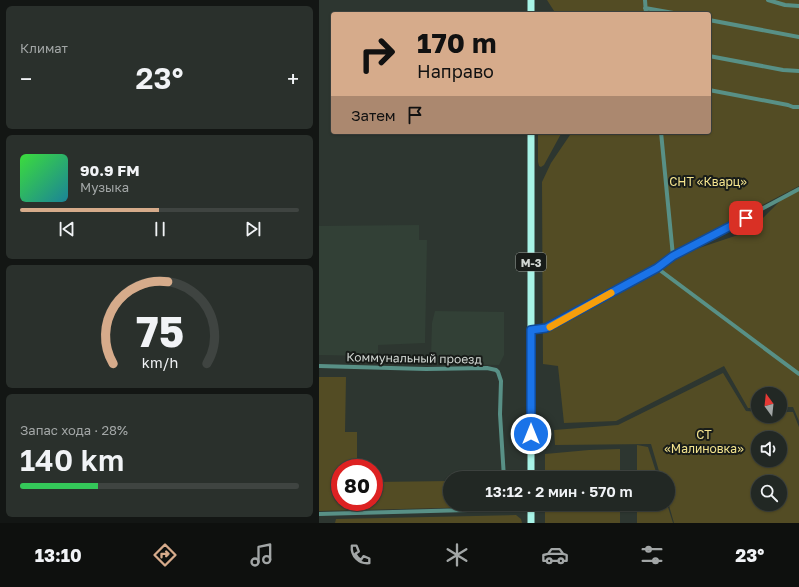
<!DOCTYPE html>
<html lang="ru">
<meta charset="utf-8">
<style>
:root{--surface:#222824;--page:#2a302c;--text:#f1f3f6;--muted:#a2a6a6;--line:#3f4441;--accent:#d6ab8b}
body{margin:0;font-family:"Golos Text",sans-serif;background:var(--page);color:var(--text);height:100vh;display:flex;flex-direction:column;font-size:15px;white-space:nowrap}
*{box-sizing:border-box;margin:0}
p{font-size:13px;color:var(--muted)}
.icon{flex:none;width:22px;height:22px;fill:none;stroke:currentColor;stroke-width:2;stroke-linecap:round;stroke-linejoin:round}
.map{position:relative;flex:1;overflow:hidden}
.details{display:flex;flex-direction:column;gap:6px;padding:6px;background:#131614;width:319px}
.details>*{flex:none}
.hud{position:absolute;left:12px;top:12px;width:380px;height:122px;border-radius:4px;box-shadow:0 1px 3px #0004,0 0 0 1px var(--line);background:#d6ab8b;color:#111;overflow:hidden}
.needle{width:26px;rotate:345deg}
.buttons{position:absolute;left:432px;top:387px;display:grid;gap:8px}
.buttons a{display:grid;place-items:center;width:36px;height:36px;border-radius:50%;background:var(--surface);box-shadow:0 1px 3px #0004,0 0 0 1px var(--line);font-size:20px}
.speed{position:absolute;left:12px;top:459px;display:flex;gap:8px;font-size:20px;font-weight:700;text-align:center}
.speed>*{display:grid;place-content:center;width:52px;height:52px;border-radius:50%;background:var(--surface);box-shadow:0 1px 3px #0004,0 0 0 1px var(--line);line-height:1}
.speed .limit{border:6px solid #d22;background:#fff;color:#111}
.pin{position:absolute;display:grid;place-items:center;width:34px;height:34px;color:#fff;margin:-17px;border-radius:8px;box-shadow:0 2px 6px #0006}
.me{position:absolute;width:44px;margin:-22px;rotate:0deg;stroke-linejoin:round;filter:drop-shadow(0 0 3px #0008)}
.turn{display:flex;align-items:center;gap:14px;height:84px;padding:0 20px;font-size:18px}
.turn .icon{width:52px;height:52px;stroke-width:2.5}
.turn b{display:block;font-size:28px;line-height:34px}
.then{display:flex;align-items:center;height:38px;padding:0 20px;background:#0003;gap:8px;font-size:15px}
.big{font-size:30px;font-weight:600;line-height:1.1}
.details .tile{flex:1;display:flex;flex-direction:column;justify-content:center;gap:6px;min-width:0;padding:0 14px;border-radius:6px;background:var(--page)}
.details .dial{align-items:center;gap:0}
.dial svg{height:104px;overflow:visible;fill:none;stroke:var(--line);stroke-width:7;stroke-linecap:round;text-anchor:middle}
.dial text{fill:var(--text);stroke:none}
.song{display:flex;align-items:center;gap:12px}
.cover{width:48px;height:48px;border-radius:6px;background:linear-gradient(135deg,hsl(120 70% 55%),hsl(190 70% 35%))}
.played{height:4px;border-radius:2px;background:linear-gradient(90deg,var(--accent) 50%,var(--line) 50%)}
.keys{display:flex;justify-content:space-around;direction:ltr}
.heat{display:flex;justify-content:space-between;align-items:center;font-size:22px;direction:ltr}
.charge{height:6px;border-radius:3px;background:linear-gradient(90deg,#34c759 28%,var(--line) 0)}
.trip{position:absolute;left:124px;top:471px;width:232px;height:40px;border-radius:20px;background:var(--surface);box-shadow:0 1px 3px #0004,0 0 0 1px var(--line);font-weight:600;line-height:40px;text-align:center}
.tabs{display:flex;height:64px;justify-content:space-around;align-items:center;background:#0e100e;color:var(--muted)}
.tabs .icon{width:28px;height:28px}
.tabs .selected{color:var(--accent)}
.tabs b{font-size:18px;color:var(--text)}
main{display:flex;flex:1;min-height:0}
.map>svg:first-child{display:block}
</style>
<main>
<section class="details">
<div class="tile"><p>Климат</p>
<div class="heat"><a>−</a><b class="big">23°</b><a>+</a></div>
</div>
<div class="tile">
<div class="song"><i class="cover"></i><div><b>90.9 FM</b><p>Музыка</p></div></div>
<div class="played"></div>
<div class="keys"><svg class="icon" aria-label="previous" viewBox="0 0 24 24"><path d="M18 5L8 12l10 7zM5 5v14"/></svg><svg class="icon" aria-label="pause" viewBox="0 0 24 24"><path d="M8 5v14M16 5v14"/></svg><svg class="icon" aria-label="next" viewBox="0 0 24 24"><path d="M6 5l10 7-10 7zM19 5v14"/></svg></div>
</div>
<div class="tile dial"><svg viewBox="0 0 100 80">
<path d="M14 69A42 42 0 1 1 86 69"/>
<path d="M14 69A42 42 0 0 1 56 6" stroke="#d6ab8b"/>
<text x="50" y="56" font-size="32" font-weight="700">75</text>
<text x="50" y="72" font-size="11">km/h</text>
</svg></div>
<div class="tile"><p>Запас хода · 28%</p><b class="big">140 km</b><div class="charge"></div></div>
</section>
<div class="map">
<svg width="480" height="523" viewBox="0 0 480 523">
<rect width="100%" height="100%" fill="#2d3630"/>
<!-- built -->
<path fill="#324036" d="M100 225V240H108L106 343 59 345V356H56L0 355V226Z
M116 311 185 312V355L180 365 116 364 113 360 112 356 113 323Z"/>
<!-- green -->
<path fill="#534c24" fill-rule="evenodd" d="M228 0H480V186L432 211 362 254 431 231 471 191 480 189V421L474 407H461V394H439V408H429L405 366 297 421 245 423 239 366 224 364 223 182 232 163 253 132H390V14H237Z
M219 132H243L225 165 222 167 220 166 219 162Z
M404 373 427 411 439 412V416H461V412H474L480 427V523H355L349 502V478H342L332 444 236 445 235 430 299 425ZM439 438H461V460H439ZM439 482H461V504H439Z
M0 377H27L26 432H38V468H21V502H55V482L131 481V504H165L163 507 0 511Z
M318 445 329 447 339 478H318Z
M301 449V478H226V454L270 450Z
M226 504H301V523H226Z
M318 504H348L354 523H318Z
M197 515 202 519 203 523H16L17 519Z"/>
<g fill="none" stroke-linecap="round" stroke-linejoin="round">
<!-- minor -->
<path stroke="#589086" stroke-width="4" d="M326 0 327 14
M449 0 466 5 480 6
M326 8 360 14
M390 20 480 37
M390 56 464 70 480 71
M390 90 469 105 474 107H480
M342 132 354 256
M338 268 480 374
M212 330 227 328 338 268 354 256 480 189
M0 366 107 369 168 368 177 370 179 372 182 381 181 414 185 478
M0 514 186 509 212 507"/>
<!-- trunk -->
<path stroke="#a8f4e7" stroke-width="7" d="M212 14V0
M212 132V478
M212 504V523"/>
</g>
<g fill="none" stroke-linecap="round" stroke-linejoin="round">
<defs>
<path id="route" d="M212 434V330L227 328 338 268 354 256 427 218"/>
</defs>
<!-- route casing -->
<use href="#route" stroke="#114b97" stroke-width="10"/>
<!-- route -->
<use href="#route" stroke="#1a73e8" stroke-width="7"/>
<!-- slow -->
<path stroke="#f59e0b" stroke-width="7" d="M231 327 292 293"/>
</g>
<g text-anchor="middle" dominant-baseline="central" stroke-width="4" stroke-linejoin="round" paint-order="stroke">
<!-- shield labels -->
<rect fill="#181c19" stroke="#9a9e9a" stroke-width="1" x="197" y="253" width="30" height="18" rx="3"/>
<g font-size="11" font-weight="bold" fill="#d1d6d2">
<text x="212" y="262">М-3</text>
</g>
<!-- park labels -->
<g font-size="12" fill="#f4e48e" stroke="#181c19">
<text x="389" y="181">СНТ «Кварц»</text>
<text x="385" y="434">СТ<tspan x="385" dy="14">«Малиновка»</tspan></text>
</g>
<!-- street labels -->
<g font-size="12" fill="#d1d6d2" stroke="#181c19">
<text transform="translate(95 358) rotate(1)">Коммунальный проезд</text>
</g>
</g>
</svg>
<div class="buttons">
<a><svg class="needle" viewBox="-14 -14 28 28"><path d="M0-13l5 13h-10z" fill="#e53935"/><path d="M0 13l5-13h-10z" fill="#a2a6a6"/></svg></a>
<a><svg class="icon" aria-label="sound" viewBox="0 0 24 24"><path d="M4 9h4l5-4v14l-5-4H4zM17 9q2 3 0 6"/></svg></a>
<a><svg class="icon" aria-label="search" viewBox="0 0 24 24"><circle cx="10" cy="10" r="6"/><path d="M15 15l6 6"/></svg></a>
</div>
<div class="speed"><div class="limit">80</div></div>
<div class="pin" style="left:427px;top:218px;background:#d93025"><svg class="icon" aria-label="arrive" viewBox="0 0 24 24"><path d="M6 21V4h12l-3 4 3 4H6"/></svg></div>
<svg class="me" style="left:212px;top:434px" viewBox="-20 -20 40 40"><circle r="17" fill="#1a73e8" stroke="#fff" stroke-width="3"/><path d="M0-11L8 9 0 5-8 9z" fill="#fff"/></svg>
<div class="trip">13:12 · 2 мин · 570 m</div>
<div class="hud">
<div class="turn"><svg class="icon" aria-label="right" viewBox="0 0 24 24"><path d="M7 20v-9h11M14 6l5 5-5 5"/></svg><div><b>170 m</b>Направо</div></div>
<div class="then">Затем<svg class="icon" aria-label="arrive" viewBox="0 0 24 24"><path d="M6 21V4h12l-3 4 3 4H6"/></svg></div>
</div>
</div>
</main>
<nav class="tabs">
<b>13:10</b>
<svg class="icon selected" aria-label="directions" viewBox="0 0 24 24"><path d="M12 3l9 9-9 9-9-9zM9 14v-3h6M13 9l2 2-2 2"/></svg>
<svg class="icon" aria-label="music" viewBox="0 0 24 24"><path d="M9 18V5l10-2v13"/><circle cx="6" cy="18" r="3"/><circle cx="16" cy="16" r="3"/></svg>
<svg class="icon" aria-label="phone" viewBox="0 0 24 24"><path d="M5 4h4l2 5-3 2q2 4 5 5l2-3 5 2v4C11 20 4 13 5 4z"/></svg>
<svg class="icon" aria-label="climate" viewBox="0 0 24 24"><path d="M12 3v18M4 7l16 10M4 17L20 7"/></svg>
<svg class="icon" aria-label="car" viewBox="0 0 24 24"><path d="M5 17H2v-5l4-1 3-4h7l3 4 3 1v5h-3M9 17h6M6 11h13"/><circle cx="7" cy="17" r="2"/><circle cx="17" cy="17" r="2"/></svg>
<svg class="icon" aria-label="filters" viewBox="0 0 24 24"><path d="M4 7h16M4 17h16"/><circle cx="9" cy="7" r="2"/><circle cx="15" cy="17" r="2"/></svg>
<b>23°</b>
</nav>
